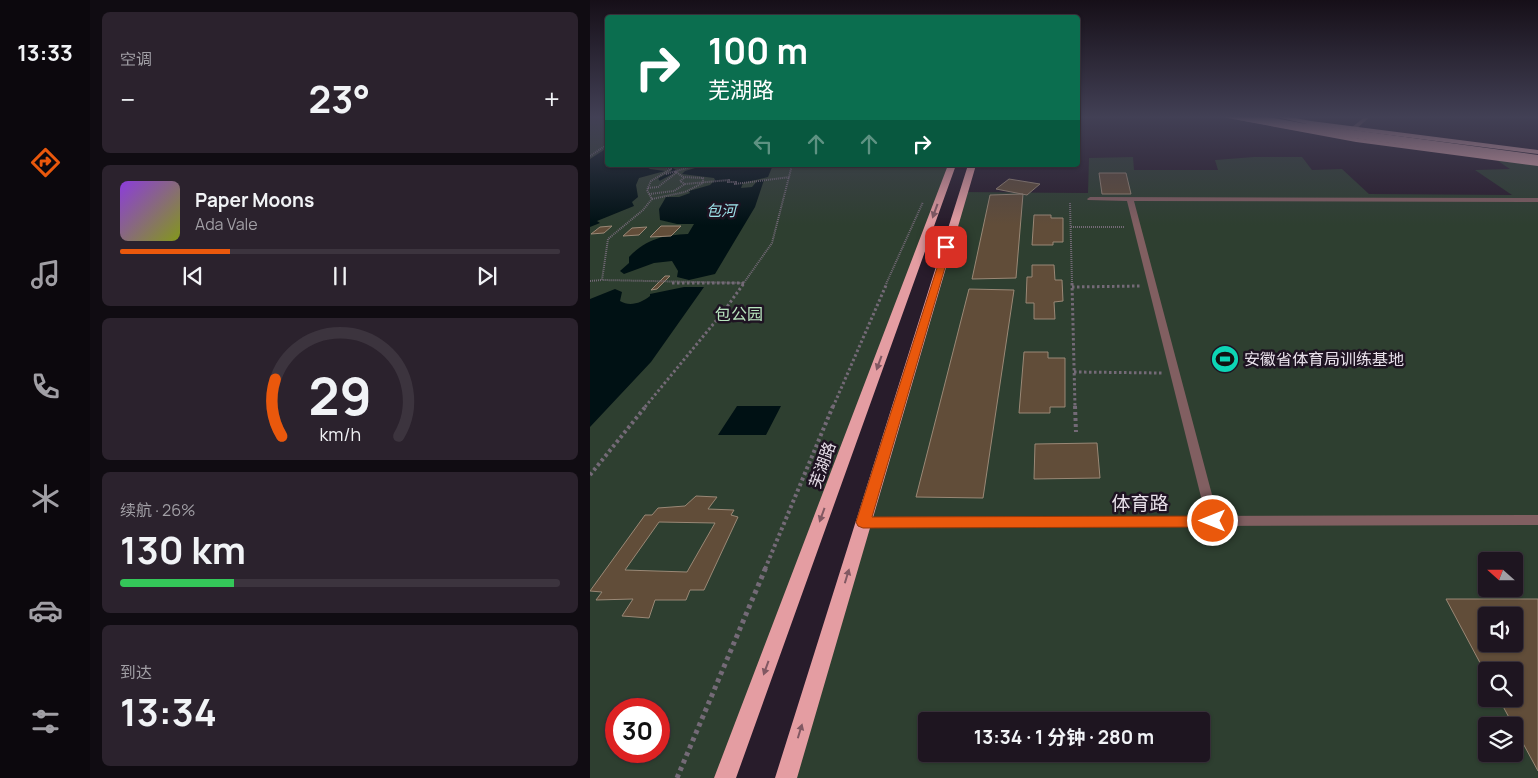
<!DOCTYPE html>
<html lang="zh">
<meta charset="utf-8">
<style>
:root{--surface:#1e1520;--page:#2b222d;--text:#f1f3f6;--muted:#a19fa5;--line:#3c343e;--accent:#ea580c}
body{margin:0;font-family:Manrope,"Noto Sans SC",sans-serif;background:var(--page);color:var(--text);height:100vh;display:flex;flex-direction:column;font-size:19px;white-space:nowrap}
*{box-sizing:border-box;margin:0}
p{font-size:16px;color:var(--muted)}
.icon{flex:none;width:28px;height:28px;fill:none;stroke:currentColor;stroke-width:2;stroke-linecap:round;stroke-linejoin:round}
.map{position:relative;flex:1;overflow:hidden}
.sheet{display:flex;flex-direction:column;gap:12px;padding:12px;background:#100c12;width:500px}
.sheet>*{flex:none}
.banner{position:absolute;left:15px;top:15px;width:475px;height:152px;border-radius:5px;box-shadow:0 1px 4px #0004,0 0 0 1px var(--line);background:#0b6e4f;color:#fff;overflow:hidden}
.needle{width:32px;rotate:291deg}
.buttons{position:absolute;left:888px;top:552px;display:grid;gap:10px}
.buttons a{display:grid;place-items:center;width:45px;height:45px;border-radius:5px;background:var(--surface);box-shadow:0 1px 4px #0004,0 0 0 1px var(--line);font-size:25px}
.speed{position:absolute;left:15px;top:698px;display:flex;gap:10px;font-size:25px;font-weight:700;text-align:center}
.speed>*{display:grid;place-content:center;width:65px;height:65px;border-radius:50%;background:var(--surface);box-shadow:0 1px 4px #0004,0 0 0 1px var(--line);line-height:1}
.speed .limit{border:8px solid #d22;background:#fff;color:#111}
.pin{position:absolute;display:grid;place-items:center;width:42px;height:42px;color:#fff;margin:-21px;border-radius:10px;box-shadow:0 2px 8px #0006}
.me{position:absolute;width:55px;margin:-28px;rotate:270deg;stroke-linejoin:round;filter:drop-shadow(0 0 4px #0008)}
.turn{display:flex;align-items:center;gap:18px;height:105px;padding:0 20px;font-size:22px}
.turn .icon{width:65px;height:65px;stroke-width:2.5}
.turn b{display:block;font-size:35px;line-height:42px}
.lanes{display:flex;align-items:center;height:48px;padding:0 20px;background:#0003;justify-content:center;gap:25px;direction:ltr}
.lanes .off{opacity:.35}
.big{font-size:38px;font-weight:700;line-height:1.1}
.sheet .widget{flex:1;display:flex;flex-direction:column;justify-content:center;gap:8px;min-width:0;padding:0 18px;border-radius:8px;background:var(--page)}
.sheet .dial{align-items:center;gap:0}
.dial svg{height:130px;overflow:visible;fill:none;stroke:var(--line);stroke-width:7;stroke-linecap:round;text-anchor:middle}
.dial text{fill:var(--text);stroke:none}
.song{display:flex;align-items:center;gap:15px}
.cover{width:60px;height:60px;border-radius:8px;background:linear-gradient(135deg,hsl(270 70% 55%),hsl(70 70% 35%))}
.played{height:5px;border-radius:2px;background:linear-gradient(90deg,var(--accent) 25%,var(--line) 25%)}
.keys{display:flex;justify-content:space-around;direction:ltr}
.heat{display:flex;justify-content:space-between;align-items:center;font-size:28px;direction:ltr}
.charge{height:8px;border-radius:4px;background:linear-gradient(90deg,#34c759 26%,var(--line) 0)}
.trip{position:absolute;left:328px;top:712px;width:292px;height:50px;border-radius:5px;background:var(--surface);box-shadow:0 1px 4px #0004,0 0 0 1px var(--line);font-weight:700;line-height:50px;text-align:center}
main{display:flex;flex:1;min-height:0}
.dock{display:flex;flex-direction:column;width:90px;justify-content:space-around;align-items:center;background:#0c080d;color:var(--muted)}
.dock .icon{width:35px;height:35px}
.dock .on{color:var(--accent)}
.dock b{font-size:22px;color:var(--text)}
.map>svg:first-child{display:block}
</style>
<main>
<nav class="dock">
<b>13:33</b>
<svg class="icon on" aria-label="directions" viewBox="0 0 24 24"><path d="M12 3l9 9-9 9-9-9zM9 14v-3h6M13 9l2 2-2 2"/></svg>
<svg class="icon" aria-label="music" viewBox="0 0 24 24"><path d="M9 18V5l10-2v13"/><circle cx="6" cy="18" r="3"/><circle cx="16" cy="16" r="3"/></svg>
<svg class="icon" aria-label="phone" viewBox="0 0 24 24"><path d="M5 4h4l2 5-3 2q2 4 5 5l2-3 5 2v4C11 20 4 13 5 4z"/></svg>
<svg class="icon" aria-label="climate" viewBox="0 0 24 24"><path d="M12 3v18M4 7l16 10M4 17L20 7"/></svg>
<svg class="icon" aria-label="car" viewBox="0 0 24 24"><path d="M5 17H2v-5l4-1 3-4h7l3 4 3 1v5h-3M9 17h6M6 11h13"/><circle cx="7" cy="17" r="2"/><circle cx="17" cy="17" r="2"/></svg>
<svg class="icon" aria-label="filters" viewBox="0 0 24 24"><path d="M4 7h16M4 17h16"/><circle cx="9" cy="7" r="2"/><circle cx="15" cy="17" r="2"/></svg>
</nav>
<section class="sheet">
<div class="widget"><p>空调</p>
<div class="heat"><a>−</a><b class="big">23°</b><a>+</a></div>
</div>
<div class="widget">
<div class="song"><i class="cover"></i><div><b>Paper Moons</b><p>Ada Vale</p></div></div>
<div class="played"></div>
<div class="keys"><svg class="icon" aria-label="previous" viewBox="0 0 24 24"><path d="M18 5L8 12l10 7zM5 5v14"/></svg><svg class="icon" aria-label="pause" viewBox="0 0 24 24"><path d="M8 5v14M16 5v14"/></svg><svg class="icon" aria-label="next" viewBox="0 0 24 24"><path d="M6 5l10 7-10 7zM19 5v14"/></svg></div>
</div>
<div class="widget dial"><svg viewBox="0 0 100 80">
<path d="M14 69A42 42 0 1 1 86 69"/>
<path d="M14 69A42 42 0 0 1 10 34" stroke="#ea580c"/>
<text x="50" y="56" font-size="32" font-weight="700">29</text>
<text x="50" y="72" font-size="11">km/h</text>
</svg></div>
<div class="widget"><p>续航 · 26%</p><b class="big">130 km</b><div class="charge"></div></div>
<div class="widget"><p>到达</p><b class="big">13:34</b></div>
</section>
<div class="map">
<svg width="948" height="778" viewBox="0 0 948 778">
<rect width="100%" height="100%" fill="#281c2b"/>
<!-- green -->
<path fill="#2e3f30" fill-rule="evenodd" d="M0 116H17L18 165H362L135 778H0ZM26 709H69V751H26Z
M543 157 544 170H628L625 160 664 157H712L722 170 752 169 779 194 922 195 885 170 920 169 902 157 948 164V778H196L373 192 498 193 499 158ZM896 561H924V589H896ZM896 616H924V644H896ZM896 671H924V699H896ZM336 721H611V754H336ZM896 726H924V754H896Z"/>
<!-- water -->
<path fill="#001114" d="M17 148 18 165H54L60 169 75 171 49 178 46 185 48 197 42 202 44 206 7 221 10 223 0 227V159Z
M115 165H183L178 177 153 183 151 188 162 187 168 180H174L165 207 125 274 99 280 87 277 88 271 82 261 64 263 34 274 30 271 39 263V257C56 239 74 235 98 234L104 224H87L70 220 69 209 76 197H89L100 193 99 191 120 185 125 180 124 178 92 174 95 171Z
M94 287H114L61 362 0 427V299L25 289 32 292 30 301C40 307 51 303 60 296V294Z
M147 406H191L176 435H128Z"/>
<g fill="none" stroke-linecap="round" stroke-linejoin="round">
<!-- stream -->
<path stroke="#001114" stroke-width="3" d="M70 179 85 171 74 165"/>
</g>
<!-- building -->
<path fill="#614d39" stroke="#9a8876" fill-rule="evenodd" d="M509 173H536L541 194H512Z
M419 179 450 184 437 195 406 189Z
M433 194 426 278 382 279 400 195Z
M444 215H461V218H473V242H463V245H442Z
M22 226 14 233 1 234 10 227Z
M71 226H91L81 236 60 237Z
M57 227 49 235 33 236 42 228Z
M442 265H464L465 280H472L473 301 464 302 465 319H444V303H436L437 277H442Z
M75 276H80L67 289 61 290Z
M379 289 424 290 393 498 326 497Z
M434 352H458V358H475V407H460V413H429Z
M507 443 510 478 444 479 445 444Z
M106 496 127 497 118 509 144 510 141 515 148 517 114 590H100L96 600H65L59 618 32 616 43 599 6 600 12 592 0 591 55 515H62L68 508 95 506Z
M69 522 125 523 97 572 35 570Z
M856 599H948V771L909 699H924V671H896V674ZM896 616H924V644H896Z"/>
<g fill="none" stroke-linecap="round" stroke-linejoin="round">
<!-- path-far3 -->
<path stroke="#746a77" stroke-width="2" stroke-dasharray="1 1" stroke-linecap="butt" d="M0 156 18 144
M71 165 81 169 61 181 57 190 62 199 53 210 18 239 12 280 154 283
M76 174 107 165
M94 178 90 181 95 184
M58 188 68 187 87 172
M59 194 84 191 95 184 139 180 138 182H146L145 184 200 177
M62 199 95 192 113 183V178L93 177 85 171
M480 203 482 284
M481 227H535
M0 281 12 280
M153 284 182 243 202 165
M296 284 333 202"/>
<!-- path-far2 -->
<path stroke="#746a77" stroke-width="3" stroke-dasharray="2.5 2.5" stroke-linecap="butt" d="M82 283H154
M482 283 485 407
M482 287 550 286
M484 372 572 373
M55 407 134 311 154 283
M243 407 297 283"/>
<!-- path-far1 -->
<path stroke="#746a77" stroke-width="4" stroke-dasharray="3 3" stroke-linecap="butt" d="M485 406 486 432
M0 475 56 406
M175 569 243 406"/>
<!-- path -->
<path stroke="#746a77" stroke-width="5" stroke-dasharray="4 4" stroke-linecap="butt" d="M87 778 176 567"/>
<!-- service -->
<path fill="#815f61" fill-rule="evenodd" d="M500 197 948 198V202L544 201 629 521 627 525 623 526 619 525 617 521 537 201 498 200 497 199Z"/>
<!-- minor -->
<path fill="#815f61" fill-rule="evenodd" d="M776 116H781L766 129H762V127Z
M948 515V525L273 527 269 526 267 522 269 518 273 517Z"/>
<!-- primary -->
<path fill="#e49da2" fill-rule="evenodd" d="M358 165H366L146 778H124Z
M378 165H386L207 778H185Z"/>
<!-- trunk -->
<path fill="#ecaeb3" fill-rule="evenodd" d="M627 116H641L766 138 948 162V166L766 142Z
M682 116H695L721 121 948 150V154L721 125Z"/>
<!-- trunk-bridge -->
<path stroke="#ecaeb3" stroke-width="8" d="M650 116 711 127 948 159"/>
</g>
<!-- one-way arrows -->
<defs><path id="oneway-solid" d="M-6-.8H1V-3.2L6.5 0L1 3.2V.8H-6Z" transform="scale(1.25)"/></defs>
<g fill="#815862">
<use href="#oneway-solid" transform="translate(345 211) rotate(110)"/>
<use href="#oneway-solid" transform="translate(289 363) rotate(110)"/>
<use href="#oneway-solid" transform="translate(232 515) rotate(110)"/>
<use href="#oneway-solid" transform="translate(257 576) rotate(-73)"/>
<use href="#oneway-solid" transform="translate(176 668) rotate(110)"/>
<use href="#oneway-solid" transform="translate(210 731) rotate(-73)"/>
</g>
<!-- sky -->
<linearGradient id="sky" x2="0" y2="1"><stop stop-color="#160f18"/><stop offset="0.52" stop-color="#424055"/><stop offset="1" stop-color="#424055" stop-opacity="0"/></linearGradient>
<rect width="948" height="225" fill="url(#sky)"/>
<!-- route -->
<path fill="#ea580c" stroke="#983908" d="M354 246 361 247 282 517 623 516 628 517 631 521 628 525 623 527 273 528 268 526 266 522Z"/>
<!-- icons -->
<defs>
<symbol id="stadium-disc" viewBox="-11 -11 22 22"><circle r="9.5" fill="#0dd5b5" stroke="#1e1322"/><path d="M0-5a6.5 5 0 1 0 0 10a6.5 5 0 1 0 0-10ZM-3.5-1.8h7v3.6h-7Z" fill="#111"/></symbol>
</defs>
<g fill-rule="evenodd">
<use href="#stadium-disc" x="619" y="343" width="32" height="32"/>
</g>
<g text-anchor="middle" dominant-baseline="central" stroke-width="5" stroke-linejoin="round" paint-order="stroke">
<!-- far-water labels -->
<g font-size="15" font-style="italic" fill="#9ce2ea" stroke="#1e1322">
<text x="131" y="210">包河</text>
</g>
<!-- park labels -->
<g font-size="16" fill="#b9e6bf" stroke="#1e1322">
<text x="149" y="314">包公园</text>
</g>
<!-- poi labels -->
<g font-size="16" fill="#e8e0ea" stroke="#1e1322" text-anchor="start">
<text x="654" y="359">安徽省体育局训练基地</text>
</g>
<!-- street labels -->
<g font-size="16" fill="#e8e0ea" stroke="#1e1322">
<text transform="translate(232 465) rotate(-70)">芜湖路</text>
</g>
<!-- near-street labels -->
<g font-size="19" fill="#e8e0ea" stroke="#1e1322">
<text x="550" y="503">体育路</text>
</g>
</g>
</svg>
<div class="buttons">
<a><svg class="needle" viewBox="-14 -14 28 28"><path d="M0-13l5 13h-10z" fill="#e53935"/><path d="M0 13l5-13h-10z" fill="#a19fa5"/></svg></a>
<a><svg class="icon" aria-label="sound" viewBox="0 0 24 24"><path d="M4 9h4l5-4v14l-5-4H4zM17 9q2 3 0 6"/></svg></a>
<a><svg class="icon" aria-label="search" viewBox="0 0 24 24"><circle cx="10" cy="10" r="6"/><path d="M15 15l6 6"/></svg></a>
<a><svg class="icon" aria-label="layers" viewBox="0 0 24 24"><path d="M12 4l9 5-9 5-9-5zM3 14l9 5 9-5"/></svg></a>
</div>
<div class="speed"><div class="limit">30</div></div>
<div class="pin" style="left:356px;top:247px;background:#d93025"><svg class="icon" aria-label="arrive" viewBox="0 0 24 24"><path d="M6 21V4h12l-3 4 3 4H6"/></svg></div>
<svg class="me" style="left:623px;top:521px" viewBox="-20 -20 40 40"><circle r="17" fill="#ea580c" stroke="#fff" stroke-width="3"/><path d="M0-11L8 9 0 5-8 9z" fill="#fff"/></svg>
<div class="trip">13:34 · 1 分钟 · 280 m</div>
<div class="banner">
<div class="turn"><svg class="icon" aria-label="right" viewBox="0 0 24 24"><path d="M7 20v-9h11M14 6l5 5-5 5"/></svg><div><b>100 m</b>芜湖路</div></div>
<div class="lanes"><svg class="icon off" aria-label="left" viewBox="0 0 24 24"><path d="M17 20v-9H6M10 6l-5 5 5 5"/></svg><svg class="icon off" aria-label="ahead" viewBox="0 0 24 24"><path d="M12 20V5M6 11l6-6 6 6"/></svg><svg class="icon off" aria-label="ahead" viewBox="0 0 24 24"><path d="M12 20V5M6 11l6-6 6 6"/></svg><svg class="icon" aria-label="right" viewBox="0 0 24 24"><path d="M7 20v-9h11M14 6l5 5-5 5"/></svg></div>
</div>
</div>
</main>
